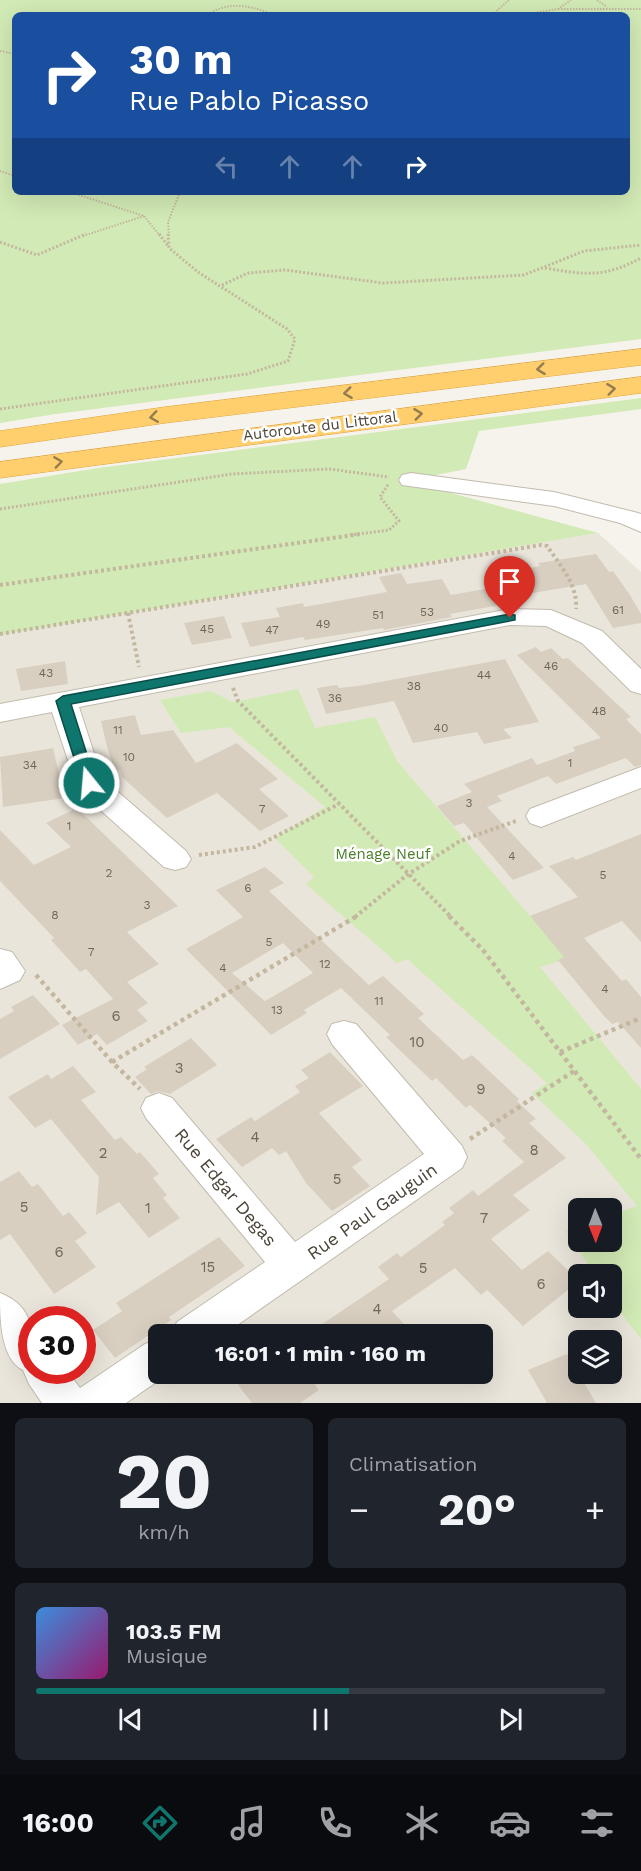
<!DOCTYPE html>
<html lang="fr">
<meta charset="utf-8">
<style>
:root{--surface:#171b24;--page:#20242c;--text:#f1f3f6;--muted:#9ea1a6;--line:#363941;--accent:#0f766e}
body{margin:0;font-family:"Work Sans",sans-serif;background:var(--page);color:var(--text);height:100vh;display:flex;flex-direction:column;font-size:22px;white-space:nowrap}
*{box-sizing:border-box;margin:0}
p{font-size:20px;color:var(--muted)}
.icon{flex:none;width:33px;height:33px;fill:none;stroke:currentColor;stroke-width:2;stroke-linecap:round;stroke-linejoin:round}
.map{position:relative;height:1403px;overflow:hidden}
.sheet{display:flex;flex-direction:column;gap:15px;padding:15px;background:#0d0f14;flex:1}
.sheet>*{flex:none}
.guide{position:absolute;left:12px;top:12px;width:618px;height:183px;border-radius:9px;box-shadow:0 6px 24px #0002;background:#1a4fa0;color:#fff;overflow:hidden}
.needle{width:39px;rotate:179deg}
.tools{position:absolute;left:568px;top:1198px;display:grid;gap:12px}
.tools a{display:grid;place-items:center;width:54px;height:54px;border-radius:9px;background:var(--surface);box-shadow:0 6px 24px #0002;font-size:30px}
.speed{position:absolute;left:18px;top:1306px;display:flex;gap:12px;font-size:30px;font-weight:700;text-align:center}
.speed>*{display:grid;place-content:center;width:78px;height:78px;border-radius:50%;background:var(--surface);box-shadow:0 6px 24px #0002;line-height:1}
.speed .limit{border:9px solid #d22;background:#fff;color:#111}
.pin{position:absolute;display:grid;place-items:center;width:51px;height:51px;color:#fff;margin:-62px -26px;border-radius:50% 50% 50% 0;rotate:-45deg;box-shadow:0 0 6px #0007}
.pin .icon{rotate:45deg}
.me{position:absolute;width:66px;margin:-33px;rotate:343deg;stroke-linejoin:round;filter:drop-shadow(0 0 4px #0008)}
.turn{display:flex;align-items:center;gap:21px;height:126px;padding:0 18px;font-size:27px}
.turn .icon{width:78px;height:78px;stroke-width:2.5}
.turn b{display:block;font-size:42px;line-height:51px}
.lanes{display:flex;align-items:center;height:57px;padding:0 18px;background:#0003;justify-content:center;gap:30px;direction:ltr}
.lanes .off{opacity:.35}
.big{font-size:45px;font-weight:700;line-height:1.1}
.sheet .widget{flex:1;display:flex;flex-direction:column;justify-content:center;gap:9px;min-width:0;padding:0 21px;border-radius:9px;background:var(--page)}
.sheet .dial{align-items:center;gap:0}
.dial b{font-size:78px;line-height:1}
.song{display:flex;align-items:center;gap:18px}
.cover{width:72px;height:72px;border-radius:9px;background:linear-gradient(135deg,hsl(210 70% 55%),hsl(320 70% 35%))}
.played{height:6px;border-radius:3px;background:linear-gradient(90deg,var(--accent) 55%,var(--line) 55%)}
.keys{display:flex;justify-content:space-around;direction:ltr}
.heat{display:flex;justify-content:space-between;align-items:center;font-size:33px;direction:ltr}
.sheet .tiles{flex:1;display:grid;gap:15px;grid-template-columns:1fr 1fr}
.widget:last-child{grid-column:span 2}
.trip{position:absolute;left:148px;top:1324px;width:345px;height:60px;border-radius:9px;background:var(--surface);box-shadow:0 6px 24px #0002;font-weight:700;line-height:60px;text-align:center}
.tab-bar{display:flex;height:96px;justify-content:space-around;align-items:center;background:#090b0e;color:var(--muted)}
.tab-bar .icon{width:42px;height:42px}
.tab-bar .on{color:var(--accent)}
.tab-bar b{font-size:27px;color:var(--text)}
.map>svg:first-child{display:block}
</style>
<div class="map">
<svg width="641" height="1403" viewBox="0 0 641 1403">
<rect width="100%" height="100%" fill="#f6f3ec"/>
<!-- residential -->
<path fill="#eae5da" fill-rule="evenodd" d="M598 533 641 572V1403H0V635ZM579 1209H612V1242H579ZM579 1275H612V1308H579ZM32 1320H82V1371H32ZM159 1335H483V1374H159ZM579 1341H612V1374H579Z"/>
<!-- green -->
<path fill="#d2eab5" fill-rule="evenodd" d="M0 0H641V339L56 414 0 423ZM15 15H627V192H15Z
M641 398V409L479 431 466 469 431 476 429 487 598 533 0 635V484L98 468Z
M298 689 315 728 375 717 397 761 567 959 540 967 641 1089V1339L612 1301V1275H595L566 1231 579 1226V1242H612V1215L637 1206 586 1144 532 1093 547 1083 407 959 397 963 306 884 314 877 275 838 325 807 229 727 181 733 160 700 210 691 233 702Z"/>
<!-- building -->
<path fill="#d8cfc1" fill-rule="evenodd" d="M596 554 609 572 613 571 630 595 641 614V623L613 628 586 584 509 597 497 578 527 572 526 569 540 566 538 563Z
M401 573 407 584 442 579 451 595 501 586 512 603 450 614 452 617 384 630 383 628 305 640 303 637 250 647 241 623 280 617 276 608 303 603 304 607 387 592 379 577Z
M224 616 232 638 192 645 184 623Z
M536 647 541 652 551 648 563 659 568 658 631 717 626 719 641 734V765L635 767 626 758 556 784 548 776 497 796 502 801 487 807 544 868 513 880 464 823 454 826 437 806 472 792 464 784 532 758 537 765 575 751 573 747 601 738 517 655Z
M505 659 539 722 503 729 512 738 484 744 477 732 413 743 394 701 326 714 317 688 337 685 339 688 358 686Z
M65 661 68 684 21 691 16 669Z
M135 715 141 735 173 730 196 763 237 743 278 779 259 789 289 816 260 831 217 793 167 818 122 777 120 770 115 771 107 747 101 721Z
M53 748 65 798 3 807 0 757Z
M77 808 178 906 127 932 159 964 127 982 148 1003 137 1010 148 1021 107 1045 97 1034 78 1045 62 1025 113 999 86 969 80 972 51 940 54 938 0 881V830L34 865 71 847 46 823Z
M641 834V942L622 921 584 938 622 981 626 979 641 997V1048L618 1022 612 1024 604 1016 558 960 564 957 530 916 578 897 549 866 573 857 576 860Z
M265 867 284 883 269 891 369 985 383 976 424 1014 418 1018 463 1060 472 1055 519 1099 517 1101 536 1119 529 1123 566 1158 513 1195 530 1210 491 1239 522 1270 548 1251 579 1281 523 1326 487 1290 481 1295 455 1268 392 1311 414 1335H306L389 1279 378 1267 397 1253 401 1257 445 1225 442 1222 454 1213 449 1208 473 1190 478 1196 524 1162 502 1141 506 1138 470 1105 466 1108 436 1078 432 1081 386 1037 390 1035 341 988 304 1010 307 1013 271 1035 186 949 243 917 216 890ZM283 943 313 973 265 1001 232 973Z
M33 995 60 1024 0 1059V1019L14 1011 11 1007Z
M191 1038 217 1065 170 1094 158 1091 151 1094 135 1077 147 1069 144 1067Z
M330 1052 363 1086 319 1113 362 1160 352 1167 370 1186 332 1211 306 1183 286 1151 279 1155 272 1148 242 1167 216 1139 251 1117 255 1121 300 1092 295 1086 309 1078 301 1070Z
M73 1066 96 1092 81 1100 115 1140 121 1137 137 1154 140 1152 159 1174 153 1178 167 1195 163 1198 180 1218 149 1238 119 1202 96 1215 99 1177 51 1119 35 1128 8 1097 48 1074 51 1079Z
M19 1171 32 1187 38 1184 63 1216 69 1212 87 1233 75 1241 96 1267 54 1294 10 1234 0 1240V1182Z
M219 1237 245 1266 169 1317 171 1320 115 1358 93 1330 122 1311 116 1303Z
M567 1354 579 1374 596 1403H547L528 1370Z
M253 1374H331L315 1385 319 1390 300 1403H252L238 1385Z"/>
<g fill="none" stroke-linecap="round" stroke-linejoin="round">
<defs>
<path id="minor" d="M411 473 554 492 638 513 641 514V532L620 523 554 506 402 485 399 480 402 475Z
M510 609 551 610 602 631 641 669V694L631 691 582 643 546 626 510 625 79 707 102 778 186 851 191 859 186 867 175 870 164 867 78 790 52 712 0 722V704Z
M641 767V788L541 827 530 823 526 816 530 809Z
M0 949 12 952 25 971 20 980 0 989Z
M344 1021 356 1024 462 1146 467 1157 462 1168 223 1335H171L177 1322 265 1262 146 1118 141 1108 146 1098 159 1093 172 1098 295 1242 424 1154 332 1044 327 1034 332 1024Z
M0 1293C38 1308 32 1337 32 1371H67L80 1388 145 1344 159 1339V1374H168L126 1403H42L29 1384 23 1370C0 1359 0 1317 0 1293Z"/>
<path id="motorway" d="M641 349V365L165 423 0 447V431L165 407Z
M641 377V393L0 478V462Z"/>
</defs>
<!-- minor casing -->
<use href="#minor" stroke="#c2bbae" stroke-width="2"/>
<!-- motorway casing -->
<use href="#motorway" stroke="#e0a43c" stroke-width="1"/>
<!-- path-far3 -->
<path stroke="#c4b79f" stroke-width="2" stroke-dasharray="1.5 1.5" stroke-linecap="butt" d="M597 0 607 7
M558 9H641
M208 15C228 0 253 6 274 15
M492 15 509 0
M519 15 558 9 571 0
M0 51 15 54
M0 171 15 176
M70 192 144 216 160 236
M83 236 144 216
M169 236 168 222 180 192"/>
<!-- path-far2 -->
<path stroke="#c4b79f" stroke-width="3" stroke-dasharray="2 2" stroke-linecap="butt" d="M159 234 169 247
M0 242 37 255 86 234
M545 268C585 275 604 278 641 258
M222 285 248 273 285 270 383 283 524 275 584 251 641 245
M0 409 247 374 288 361 295 339 287 329 198 272 169 248 168 234
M0 509 232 474 329 469 389 477
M350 535 389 530 399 521 380 497 389 483"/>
<!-- path-far1 -->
<path stroke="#c4b79f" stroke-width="4" stroke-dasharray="3 3" stroke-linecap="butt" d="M0 585 361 534
M128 613 139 667
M0 634 541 545 547 546C560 565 578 585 576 609
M233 688 238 701 451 917
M199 855 255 847 339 804
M355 917 407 875 460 841 516 821"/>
<!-- path -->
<path stroke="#c4b79f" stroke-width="4.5" stroke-dasharray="4 4" stroke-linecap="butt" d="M449 916 483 950 641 1159
M36 975 112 1062 140 1089
M560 1052 641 1018
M112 1062 357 916
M470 1139 574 1071"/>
<!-- minor -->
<use href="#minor" fill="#fff" fill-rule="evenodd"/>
<!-- motorway -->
<use href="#motorway" fill="#ffcf6e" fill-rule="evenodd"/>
</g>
<!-- one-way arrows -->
<defs><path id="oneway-chevron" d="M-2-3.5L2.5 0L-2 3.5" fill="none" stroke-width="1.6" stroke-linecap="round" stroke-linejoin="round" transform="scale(1.5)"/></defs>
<g stroke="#937c4e">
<use href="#oneway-chevron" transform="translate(541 369) rotate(173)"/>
<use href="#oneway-chevron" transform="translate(611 389) rotate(-7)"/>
<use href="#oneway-chevron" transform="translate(348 393) rotate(173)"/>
<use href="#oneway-chevron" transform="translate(418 414) rotate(-7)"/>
<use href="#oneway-chevron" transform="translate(154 417) rotate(172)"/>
<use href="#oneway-chevron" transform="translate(58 462) rotate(-8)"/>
</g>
<!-- route -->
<path fill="#0f766e" stroke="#0a4d48" stroke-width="1.5" d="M510 614 515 615V620L71 704 96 783 89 788 82 783 56 701 63 696Z"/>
<g text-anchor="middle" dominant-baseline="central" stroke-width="5" stroke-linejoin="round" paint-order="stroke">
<!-- number labels -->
<g font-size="12" fill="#6e675b">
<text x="618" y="610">61</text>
<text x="427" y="612">53</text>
<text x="378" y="615">51</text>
<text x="323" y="624">49</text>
<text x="207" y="629">45</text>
<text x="272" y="630">47</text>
<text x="551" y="666">46</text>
<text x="46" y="673">43</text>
<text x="484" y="675">44</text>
<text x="414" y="686">38</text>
<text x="335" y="698">36</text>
<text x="599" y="711">48</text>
<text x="441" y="728">40</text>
<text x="118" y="730">11</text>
<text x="129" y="757">10</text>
<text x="570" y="763">1</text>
<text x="30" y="765">34</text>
<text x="469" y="803">3</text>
<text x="262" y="809">7</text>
<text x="69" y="826">1</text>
<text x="512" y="856">4</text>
<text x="109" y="873">2</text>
<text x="603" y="875">5</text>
<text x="248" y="888">6</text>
<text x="147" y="905">3</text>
<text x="55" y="915">8</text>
<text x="269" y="942">5</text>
<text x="91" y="952">7</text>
<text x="325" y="964">12</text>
<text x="223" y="968">4</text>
<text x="605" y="989">4</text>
<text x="379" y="1001">11</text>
<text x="277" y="1010">13</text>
</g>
<!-- street labels -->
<g font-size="15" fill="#4b4439" stroke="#fff">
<text transform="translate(320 426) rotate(-7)">Autoroute du Littoral</text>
</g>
<!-- park labels -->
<g font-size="15" fill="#4a7f2a" stroke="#fff">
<text x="383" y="854">Ménage Neuf</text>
</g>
<!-- near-number labels -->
<g font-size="15" fill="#6e675b">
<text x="116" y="1016">6</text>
<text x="417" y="1042">10</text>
<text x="179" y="1068">3</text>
<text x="481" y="1089">9</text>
<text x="255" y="1137">4</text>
<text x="534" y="1150">8</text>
<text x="103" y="1153">2</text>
<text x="337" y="1179">5</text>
<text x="24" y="1207">5</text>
<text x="148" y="1208">1</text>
<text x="484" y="1218">7</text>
<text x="59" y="1252">6</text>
<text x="208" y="1267">15</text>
<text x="423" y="1268">5</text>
<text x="541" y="1284">6</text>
<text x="377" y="1309">4</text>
</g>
<!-- near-street labels -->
<g font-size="18" fill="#4b4439" stroke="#fff">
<text transform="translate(226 1187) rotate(50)">Rue Edgar Degas</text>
<text transform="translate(372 1211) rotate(-35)">Rue Paul Gauguin</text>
</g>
</g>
</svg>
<div class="tools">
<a><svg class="needle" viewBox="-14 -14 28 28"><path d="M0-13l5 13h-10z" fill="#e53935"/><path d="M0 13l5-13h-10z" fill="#9ea1a6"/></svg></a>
<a><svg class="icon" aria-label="sound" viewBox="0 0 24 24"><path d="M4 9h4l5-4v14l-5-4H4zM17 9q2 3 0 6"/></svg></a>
<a><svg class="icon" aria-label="layers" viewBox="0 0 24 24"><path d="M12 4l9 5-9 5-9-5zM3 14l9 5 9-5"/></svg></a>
</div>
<div class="speed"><div class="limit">30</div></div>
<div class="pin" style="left:510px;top:618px;background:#d93025"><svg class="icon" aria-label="arrive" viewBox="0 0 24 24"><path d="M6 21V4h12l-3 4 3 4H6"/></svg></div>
<svg class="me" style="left:89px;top:783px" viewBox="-20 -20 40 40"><circle r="17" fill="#0f766e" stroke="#fff" stroke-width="3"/><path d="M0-11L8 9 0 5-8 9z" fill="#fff"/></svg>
<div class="trip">16:01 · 1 min · 160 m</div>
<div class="guide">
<div class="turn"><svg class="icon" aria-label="right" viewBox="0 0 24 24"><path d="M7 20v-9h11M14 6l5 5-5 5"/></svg><div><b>30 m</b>Rue Pablo Picasso</div></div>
<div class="lanes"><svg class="icon off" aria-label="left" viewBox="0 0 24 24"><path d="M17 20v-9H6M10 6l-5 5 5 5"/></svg><svg class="icon off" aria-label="ahead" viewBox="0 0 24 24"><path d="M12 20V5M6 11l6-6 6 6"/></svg><svg class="icon off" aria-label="ahead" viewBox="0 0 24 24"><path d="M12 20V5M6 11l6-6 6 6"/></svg><svg class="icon" aria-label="right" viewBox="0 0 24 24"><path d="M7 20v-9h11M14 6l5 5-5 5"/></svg></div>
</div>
</div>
<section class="sheet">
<div class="tiles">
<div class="widget dial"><b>20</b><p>km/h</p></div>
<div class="widget"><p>Climatisation</p>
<div class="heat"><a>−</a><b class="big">20°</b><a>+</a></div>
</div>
<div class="widget">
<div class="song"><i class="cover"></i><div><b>103.5 FM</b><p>Musique</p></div></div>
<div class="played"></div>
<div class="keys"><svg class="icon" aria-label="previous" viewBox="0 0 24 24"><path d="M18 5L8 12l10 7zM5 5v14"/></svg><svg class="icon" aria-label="pause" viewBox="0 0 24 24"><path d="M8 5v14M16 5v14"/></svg><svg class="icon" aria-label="next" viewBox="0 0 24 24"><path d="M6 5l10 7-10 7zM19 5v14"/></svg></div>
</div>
</div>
</section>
<nav class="tab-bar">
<b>16:00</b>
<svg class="icon on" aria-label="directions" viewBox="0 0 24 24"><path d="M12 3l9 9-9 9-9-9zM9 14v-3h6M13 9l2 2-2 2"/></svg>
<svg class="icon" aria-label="music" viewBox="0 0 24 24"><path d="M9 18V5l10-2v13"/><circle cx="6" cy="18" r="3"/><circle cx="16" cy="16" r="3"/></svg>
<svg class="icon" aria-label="phone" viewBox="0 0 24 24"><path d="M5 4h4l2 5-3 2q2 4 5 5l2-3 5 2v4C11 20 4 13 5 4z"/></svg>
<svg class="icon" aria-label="climate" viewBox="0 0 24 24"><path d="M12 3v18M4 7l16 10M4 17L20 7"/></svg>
<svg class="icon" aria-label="car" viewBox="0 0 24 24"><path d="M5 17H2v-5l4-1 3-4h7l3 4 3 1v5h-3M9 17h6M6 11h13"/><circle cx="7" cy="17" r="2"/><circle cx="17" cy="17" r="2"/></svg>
<svg class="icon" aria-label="filters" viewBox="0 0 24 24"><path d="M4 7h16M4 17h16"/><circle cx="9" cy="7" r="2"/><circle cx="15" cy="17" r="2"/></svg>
</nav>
